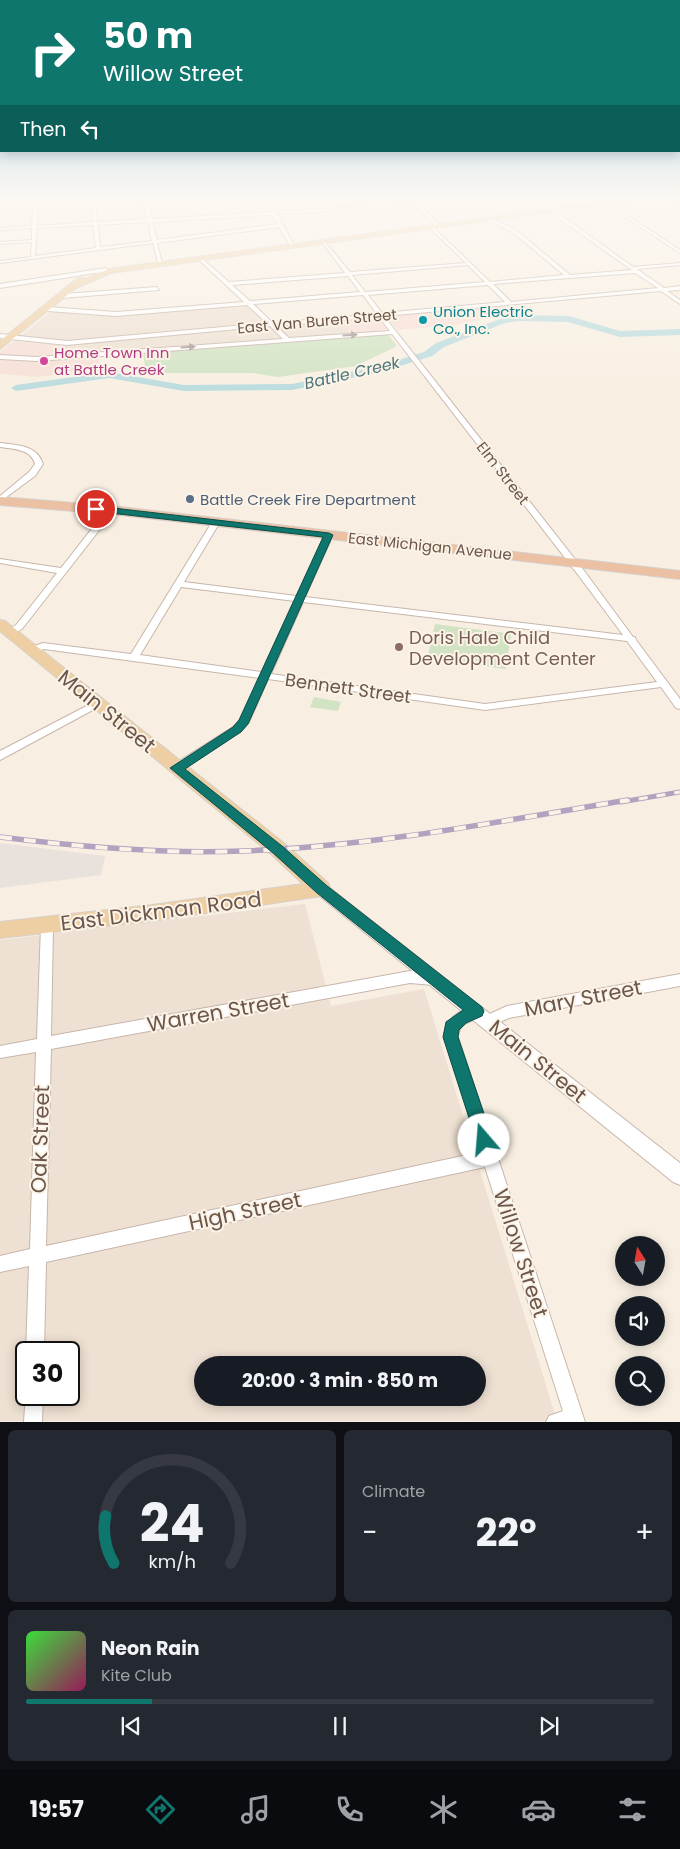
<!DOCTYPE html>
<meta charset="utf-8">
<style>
:root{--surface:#171b24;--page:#242831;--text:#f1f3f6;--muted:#9ea1a6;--line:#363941;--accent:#0f766e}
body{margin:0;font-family:Poppins,sans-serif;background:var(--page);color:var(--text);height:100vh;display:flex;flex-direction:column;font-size:19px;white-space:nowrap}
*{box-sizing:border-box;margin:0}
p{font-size:16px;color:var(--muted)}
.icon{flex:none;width:28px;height:28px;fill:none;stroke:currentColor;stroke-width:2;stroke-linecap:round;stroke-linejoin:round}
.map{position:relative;height:1422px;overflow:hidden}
.side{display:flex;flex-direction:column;gap:8px;padding:8px;background:#0d0f14;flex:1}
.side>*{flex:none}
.top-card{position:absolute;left:0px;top:0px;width:680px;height:152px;box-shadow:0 2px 12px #0003;background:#0f766e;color:#fff;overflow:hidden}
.needle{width:32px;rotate:349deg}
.fabs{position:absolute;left:615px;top:1236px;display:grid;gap:10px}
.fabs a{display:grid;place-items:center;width:50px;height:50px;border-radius:50%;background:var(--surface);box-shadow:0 2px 12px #0003;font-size:25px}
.speed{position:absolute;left:15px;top:1341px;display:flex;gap:10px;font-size:25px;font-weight:700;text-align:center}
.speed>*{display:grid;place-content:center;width:65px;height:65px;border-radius:50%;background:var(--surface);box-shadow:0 2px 12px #0003;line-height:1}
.speed .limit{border:2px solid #111;border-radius:8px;background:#fff;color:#111}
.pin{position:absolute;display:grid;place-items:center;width:42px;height:42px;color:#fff;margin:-21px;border:2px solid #fff;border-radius:50%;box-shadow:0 1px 5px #0007}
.me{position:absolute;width:55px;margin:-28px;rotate:342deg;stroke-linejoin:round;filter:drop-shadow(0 0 4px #0008)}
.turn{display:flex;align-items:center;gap:18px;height:105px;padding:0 20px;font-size:22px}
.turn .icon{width:65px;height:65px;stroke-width:2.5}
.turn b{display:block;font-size:35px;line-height:42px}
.then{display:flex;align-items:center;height:48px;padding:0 20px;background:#0003;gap:10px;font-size:19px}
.big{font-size:38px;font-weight:700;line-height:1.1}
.side .card{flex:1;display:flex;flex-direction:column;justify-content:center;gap:8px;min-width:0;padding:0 18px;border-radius:8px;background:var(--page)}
.side .dial{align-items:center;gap:0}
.dial svg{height:130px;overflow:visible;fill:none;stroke:var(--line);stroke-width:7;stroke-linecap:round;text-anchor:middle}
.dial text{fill:var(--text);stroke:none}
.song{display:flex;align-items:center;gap:15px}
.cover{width:60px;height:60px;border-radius:8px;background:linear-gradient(135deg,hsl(120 70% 55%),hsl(330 70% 35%))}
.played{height:5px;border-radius:2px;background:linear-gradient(90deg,var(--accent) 20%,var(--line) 20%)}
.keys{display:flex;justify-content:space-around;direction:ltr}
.heat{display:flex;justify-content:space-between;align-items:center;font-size:28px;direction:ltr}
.side .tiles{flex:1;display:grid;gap:8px;grid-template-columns:1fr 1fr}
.card:last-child{grid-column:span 2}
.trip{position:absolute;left:194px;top:1356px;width:292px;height:50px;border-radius:25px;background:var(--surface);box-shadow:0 2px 12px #0003;font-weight:700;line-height:50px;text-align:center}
.dock{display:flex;height:80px;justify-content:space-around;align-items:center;background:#090b0e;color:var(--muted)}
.dock .icon{width:35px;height:35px}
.dock .selected{color:var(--accent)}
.dock b{font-size:22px;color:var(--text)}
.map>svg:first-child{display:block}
</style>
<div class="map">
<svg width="680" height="1422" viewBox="0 0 680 1422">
<rect width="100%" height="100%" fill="#f8efe2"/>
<!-- residential -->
<path fill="#eee0d2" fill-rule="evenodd" d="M246 304 267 324 62 342 18 338 52 311 103 315Z
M340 320 349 334 56 356 62 345Z
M305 904 331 1006 424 989 557 1421H0V940ZM26 1352H69V1395H26ZM202 1365H478V1398H202Z"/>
<!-- commercial -->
<path fill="#f7dfd7" d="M505 306 512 313 454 325 398 330 386 316Z
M378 317 389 332 349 334 340 320Z
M14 341 61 345 56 356H0V352Z
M98 355 101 368 38 377 0 374V358Z"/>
<!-- industrial -->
<path fill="#e8e1dc" d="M0 843 105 856 101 875 0 888Z"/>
<!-- green -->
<path fill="#d1e3c3" d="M388 334 397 346 356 366 278 377 253 373H146L143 353Z
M435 624 511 634 506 669 427 659Z
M314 697 341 702 338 711 310 707Z"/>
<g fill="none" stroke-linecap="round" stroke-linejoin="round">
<!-- river -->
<path fill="#badbde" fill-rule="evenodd" d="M519 315 569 316 620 331 680 329V335L620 337 568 322 519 321 505 323 444 347 432 356 381 372 292 390 184 391 109 378 16 391 11 388 16 385 109 372 184 385 292 384 375 367 424 352 436 343 500 319Z"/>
<defs>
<path id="minor" d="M34 200H38L37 226 93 222 91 200H95L97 222 147 219 143 200H162L148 202 152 219 271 212 264 200H268L275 212 414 204 411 201 415 200 441 226 437 227 416 206 277 214 295 247H291L279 227 157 243 162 263 160 264 158 263 153 243 0 263V261L31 257 32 242 0 244V242L32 240V228L0 230V228L32 226ZM272 215 278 224 157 240 152 222ZM148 222 152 241 100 247 98 225ZM93 225 96 248 35 256 37 228Z
M483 200H488L509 217 506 218Z
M543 200H548L558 208 559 213 565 218 633 267 680 263V265L637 269 664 288 680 286V290L667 291 680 300V304L661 291 384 316 585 572 633 637H635L636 640 680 699V709L676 708 661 687 485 710 268 679 249 722 241 731 177 772 173 771 172 768 173 765 233 727 240 720 259 678 44 649 32 653 29 652 27 650 29 648 43 643 131 654 212 522 216 520 220 522 184 582 297 596 325 535 329 533 333 535 305 597 623 635 579 576 392 334 37 361 0 359V355L37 357 283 339 270 326 67 345 0 338V334L67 341 267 323 247 305 116 316 48 311 45 309 48 307 116 312 244 302 198 259 200 257 229 282 345 273 322 242 324 241 350 272 466 263 430 228 432 226 490 282 564 275 512 232 488 220 490 218 516 230 570 275 632 270 561 220 555 213V209ZM468 265 485 282 365 292 352 275ZM635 273 658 288 511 302 493 284ZM348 276 360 292 250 301 232 285ZM488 285 505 302 382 313 368 295ZM363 295 377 314 273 323 253 304ZM379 317 390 331 289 338 276 326ZM181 587 295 601 262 672 140 655ZM303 602 627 641 657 682 485 704 271 674Z
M599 200H604L680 250V253Z
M655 200H661L680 212V215Z
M157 287 159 290 63 298 60 296 63 294Z
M0 443C17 445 37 445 43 464L35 476 1 501 0 496 29 472 35 464C31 449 14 449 0 447Z
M108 508H114L115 510 22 629 13 634H7L5 632 16 625 57 573 0 563V559L61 568Z
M98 700 102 701 103 703 102 705 0 760V751Z
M47 921 51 922 53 926 51 1036 410 971 438 975 440 979 438 983 433 985 410 983 51 1049 46 1246 481 1152 444 1037C446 1017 458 1012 476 1005L481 1007 483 1011C477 1024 460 1018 458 1037L585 1422H546L549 1416 563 1411 485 1167 46 1262 44 1352H26L29 1266 0 1272V1256L30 1249 36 1052 0 1058V1046L37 1039 41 926 43 922Z
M680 974V986L509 1018 488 1027 483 1025 481 1021 483 1017 507 1006Z
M26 1392V1395H43L42 1422H24Z"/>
<path id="tertiary" d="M106 268 108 271 0 288V284Z
M321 883 326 885 680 1163V1185L673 1182 316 893 313 889 316 885Z"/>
<path id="primary" d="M617 200H638L111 273 76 288 0 349V341L79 277 86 279 109 269Z
M0 620 5 621 285 844 328 883 331 889 328 895 152 921 0 938V922L152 905 303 884 271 854 0 631Z"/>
<path id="trunk" d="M0 497 111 506 680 571V579L111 514 0 505Z"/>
</defs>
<!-- minor casing -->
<use href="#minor" stroke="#c7b6ab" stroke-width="2"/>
<!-- tertiary casing -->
<use href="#tertiary" stroke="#c7b6ab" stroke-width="2"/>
<!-- primary casing -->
<use href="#primary" stroke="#d6d0cd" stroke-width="2"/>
<!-- trunk casing -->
<use href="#trunk" stroke="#d6d0cd" stroke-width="2"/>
<!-- minor -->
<use href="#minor" fill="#fff" fill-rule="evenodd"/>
<!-- tertiary -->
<use href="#tertiary" fill="#fff" fill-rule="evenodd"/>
<!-- primary -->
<use href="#primary" fill="#eecfa3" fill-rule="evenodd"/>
<!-- trunk -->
<use href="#trunk" fill="#ecc0a2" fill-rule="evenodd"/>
<defs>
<path id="rail-far1" d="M621 802 680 792"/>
<path id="rail" d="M0 837C80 847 161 854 242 851 371 847 501 821 628 800"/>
</defs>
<!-- rail-far1 casing -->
<use href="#rail-far1" stroke="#b1a3bf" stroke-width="5"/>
<!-- rail casing -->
<use href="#rail" stroke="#b1a3bf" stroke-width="5.5"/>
<!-- rail-far1 -->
<use href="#rail-far1" stroke="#fcf3e7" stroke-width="3" stroke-dasharray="9" stroke-linecap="butt"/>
<!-- rail -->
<use href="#rail" stroke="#fcf3e7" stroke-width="4" stroke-dasharray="12" stroke-linecap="butt"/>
</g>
<!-- one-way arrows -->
<defs><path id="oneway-solid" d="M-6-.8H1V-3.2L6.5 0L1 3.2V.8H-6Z" transform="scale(1.25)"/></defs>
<g fill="#a79a94">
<use href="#oneway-solid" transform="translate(350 335) rotate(-4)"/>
<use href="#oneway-solid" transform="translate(188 347) rotate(-4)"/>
</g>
<!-- sky -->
<linearGradient id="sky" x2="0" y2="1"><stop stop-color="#95c4e4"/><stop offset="0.5" stop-color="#fcf8f2"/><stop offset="1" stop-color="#fcf8f2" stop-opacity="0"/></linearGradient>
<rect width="680" height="399" fill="url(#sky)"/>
<!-- route -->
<path fill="#0f766e" stroke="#0a4d48" d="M96 506 329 533 333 535 248 724 241 732 185 769 282 846 326 885 482 1007 484 1011 482 1016 466 1023 459 1030 458 1037 493 1140 490 1146 484 1149 478 1146 443 1037 446 1022 463 1010 317 893 273 853 170 768 233 727 239 720 323 537 92 511V507Z"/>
<!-- markers -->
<circle fill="#0f9aa8" stroke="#fcf3e7" stroke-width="2" cx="423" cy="320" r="5"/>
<circle fill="#d1479c" stroke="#fcf3e7" stroke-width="2" cx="44" cy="361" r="5"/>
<circle fill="#5c6f8a" stroke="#fcf3e7" stroke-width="2" cx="190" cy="499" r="5"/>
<circle fill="#8d6e63" stroke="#fcf3e7" stroke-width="2" cx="399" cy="647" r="5"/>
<g text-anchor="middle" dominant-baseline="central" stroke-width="4" stroke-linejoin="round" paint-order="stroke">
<!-- far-culture labels -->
<g font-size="15" fill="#0d838f" stroke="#fcf3e7" text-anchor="start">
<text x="433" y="311">Union Electric<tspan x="433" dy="17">Co., Inc.</tspan></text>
</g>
<!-- far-street labels -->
<g font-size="15" fill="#6c564c" stroke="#fcf3e7">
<text transform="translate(317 321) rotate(-5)">East Van Buren Street</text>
<text transform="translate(503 473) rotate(52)">Elm Street</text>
<text transform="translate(430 546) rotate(6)">East Michigan Avenue</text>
</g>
<!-- far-hotel labels -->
<g font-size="15" fill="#b23c85" stroke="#fcf3e7" text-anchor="start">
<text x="54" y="352">Home Town Inn<tspan x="54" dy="17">at Battle Creek</tspan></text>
</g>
<!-- far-service labels -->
<g font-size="15" fill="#4e5e75" stroke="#fcf3e7" text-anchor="start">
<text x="200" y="499">Battle Creek Fire Department</text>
</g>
<!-- far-water labels -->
<g font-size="16" font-style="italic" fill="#4a767c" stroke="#fcf3e7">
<text transform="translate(352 373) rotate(-13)">Battle Creek</text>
</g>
<!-- education labels -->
<g font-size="18" fill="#785e54" stroke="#fcf3e7" text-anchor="start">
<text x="409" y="637">Doris Hale Child<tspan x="409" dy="21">Development Center</tspan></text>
</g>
<!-- street labels -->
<g font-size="18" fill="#6c564c" stroke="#fcf3e7">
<text transform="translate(348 688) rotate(8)">Bennett Street</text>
</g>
<!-- near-street labels -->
<g font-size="21" fill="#6c564c" stroke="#fcf3e7">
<text transform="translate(107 711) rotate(39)">Main Street</text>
<text transform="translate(161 911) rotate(-7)">East Dickman Road</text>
<text transform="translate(583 998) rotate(-11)">Mary Street</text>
<text transform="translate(218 1012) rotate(-10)">Warren Street</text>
<text transform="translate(538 1061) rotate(39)">Main Street</text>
<text transform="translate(40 1139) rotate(-88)">Oak Street</text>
<text transform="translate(245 1211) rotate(-12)">High Street</text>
<text transform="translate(521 1253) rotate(72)">Willow Street</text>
</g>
</g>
</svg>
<div class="fabs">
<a><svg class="needle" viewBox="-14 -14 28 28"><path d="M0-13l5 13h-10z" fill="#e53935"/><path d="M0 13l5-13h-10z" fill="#9ea1a6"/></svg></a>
<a><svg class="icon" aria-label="sound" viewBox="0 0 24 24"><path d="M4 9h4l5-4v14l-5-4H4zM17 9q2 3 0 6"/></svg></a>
<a><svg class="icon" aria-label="search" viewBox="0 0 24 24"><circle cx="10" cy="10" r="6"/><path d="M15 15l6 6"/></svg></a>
</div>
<div class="speed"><div class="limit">30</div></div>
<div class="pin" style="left:96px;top:509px;background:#d93025"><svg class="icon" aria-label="arrive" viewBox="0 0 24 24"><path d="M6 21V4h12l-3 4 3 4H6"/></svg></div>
<svg class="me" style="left:484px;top:1140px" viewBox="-20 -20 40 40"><circle r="19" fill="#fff"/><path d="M0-13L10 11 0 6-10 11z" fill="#0f766e"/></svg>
<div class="trip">20:00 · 3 min · 850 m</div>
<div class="top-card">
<div class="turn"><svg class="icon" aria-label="right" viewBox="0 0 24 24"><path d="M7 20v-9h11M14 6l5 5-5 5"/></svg><div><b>50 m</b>Willow Street</div></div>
<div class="then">Then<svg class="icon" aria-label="left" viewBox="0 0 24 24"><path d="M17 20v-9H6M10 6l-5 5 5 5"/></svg></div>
</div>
</div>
<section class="side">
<div class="tiles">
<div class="card dial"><svg viewBox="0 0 100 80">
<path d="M14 69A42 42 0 1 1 86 69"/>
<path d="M14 69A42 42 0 0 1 9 40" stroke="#0f766e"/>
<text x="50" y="56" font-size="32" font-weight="700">24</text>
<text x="50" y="72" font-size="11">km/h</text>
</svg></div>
<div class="card"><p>Climate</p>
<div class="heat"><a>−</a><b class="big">22°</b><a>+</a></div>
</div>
<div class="card">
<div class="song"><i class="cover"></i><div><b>Neon Rain</b><p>Kite Club</p></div></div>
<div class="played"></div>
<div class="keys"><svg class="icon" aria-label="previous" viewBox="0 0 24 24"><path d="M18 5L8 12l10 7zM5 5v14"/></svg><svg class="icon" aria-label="pause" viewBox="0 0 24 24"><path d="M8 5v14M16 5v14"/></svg><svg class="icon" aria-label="next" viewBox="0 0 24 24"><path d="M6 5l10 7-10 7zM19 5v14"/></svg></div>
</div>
</div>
</section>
<nav class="dock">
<b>19:57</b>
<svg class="icon selected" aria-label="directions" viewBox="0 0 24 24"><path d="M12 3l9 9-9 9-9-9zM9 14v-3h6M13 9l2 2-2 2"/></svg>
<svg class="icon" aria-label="music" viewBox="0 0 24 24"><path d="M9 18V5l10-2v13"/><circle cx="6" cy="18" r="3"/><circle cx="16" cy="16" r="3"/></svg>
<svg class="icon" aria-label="phone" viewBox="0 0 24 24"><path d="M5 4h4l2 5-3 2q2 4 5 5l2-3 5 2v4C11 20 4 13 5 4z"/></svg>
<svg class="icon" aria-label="climate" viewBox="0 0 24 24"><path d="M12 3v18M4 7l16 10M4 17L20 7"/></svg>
<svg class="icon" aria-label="car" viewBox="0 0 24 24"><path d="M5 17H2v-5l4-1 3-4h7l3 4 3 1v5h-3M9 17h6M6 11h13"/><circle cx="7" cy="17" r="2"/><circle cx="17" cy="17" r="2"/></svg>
<svg class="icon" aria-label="filters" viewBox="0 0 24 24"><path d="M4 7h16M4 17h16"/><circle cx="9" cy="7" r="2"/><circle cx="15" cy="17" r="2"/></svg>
</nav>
